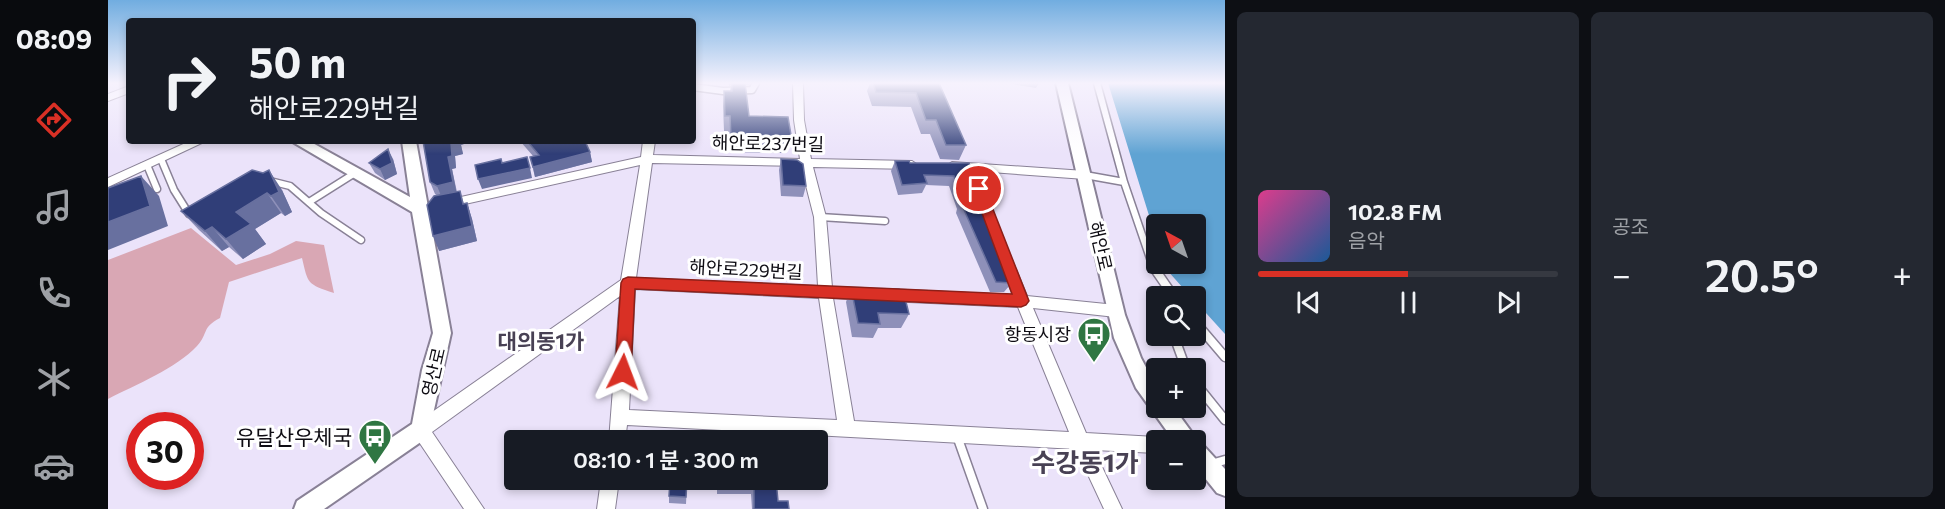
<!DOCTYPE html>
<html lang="ko">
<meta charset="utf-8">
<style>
:root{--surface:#171b24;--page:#242831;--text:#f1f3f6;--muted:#9ea1a6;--line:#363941;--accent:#d93025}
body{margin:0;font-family:Commissioner,"Noto Sans KR",sans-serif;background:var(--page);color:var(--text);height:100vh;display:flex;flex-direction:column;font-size:22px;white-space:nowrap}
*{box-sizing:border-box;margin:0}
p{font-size:20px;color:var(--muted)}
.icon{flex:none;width:33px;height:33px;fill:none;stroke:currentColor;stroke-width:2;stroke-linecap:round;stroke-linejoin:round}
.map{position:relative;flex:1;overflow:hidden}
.details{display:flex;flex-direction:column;gap:12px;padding:12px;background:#0d0f14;width:720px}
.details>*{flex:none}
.banner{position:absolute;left:18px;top:18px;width:570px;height:126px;border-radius:6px;box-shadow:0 3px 9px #0003;background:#171b24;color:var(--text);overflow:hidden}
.needle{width:39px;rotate:320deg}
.tools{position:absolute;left:1038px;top:214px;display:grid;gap:12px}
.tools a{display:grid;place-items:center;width:60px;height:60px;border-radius:6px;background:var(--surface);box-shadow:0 3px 9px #0003;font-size:30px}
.speed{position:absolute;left:18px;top:412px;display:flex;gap:12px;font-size:30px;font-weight:700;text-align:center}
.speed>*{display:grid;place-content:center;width:78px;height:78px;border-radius:50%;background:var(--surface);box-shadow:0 3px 9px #0003;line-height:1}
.speed .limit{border:9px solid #d22;background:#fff;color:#111}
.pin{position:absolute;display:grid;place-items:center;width:51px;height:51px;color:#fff;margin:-26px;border:3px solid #fff;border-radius:50%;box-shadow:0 2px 6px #0007}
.me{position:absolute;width:66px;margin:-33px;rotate:3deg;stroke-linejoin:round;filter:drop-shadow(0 0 4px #0008)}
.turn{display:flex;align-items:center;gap:21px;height:126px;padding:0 24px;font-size:27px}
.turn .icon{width:78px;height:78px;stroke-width:2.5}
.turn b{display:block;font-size:42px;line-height:51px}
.big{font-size:45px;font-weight:600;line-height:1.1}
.details .card{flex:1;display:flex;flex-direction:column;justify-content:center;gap:9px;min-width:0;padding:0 21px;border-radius:9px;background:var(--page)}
.song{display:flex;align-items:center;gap:18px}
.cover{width:72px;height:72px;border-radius:9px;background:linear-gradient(135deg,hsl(330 70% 55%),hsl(210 70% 35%))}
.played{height:6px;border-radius:3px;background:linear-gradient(90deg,var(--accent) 50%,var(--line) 50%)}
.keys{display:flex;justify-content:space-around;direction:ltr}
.heat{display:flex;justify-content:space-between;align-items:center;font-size:33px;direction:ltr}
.details .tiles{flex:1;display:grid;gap:12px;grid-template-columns:repeat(2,1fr)}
.trip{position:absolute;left:396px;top:430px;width:324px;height:60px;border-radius:6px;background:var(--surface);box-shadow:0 3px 9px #0003;font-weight:600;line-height:60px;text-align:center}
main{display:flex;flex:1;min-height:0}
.tab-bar{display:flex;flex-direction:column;width:108px;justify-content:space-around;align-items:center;background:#090b0e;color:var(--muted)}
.tab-bar .icon{width:42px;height:42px}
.tab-bar .current{color:var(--accent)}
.tab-bar b{font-size:27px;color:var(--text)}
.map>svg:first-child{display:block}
</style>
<main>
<nav class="tab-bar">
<b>08:09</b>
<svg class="icon current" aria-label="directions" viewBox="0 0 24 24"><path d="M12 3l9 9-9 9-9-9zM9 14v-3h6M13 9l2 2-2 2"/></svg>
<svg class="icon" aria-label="music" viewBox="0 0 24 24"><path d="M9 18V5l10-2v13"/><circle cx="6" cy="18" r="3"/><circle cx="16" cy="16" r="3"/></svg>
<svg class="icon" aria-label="phone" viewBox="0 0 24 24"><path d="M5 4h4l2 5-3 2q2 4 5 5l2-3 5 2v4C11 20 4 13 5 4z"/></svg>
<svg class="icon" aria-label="climate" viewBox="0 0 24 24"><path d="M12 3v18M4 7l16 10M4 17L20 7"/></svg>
<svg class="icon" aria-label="car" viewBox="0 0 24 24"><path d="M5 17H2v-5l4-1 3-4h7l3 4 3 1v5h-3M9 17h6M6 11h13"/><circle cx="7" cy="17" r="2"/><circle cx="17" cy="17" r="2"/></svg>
</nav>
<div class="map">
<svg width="1117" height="509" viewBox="0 0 1117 509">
<rect width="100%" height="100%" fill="#ebe3fa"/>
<!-- green -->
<path fill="#d9a7b4" d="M83 228 128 265 162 254 188 241 216 245 226 293C199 284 200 284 194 258L121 282 112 318C93 328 101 333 89 346 69 368 27 385 0 399V260Z"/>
<!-- water -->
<path fill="#5fa3d3" d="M1000 83H1117V334L1088 302V297H1083L1059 270 1057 264H1088V225H1048V238Z"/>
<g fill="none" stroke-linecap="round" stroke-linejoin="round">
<defs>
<path id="service-far1" d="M989 83 1016 182 1045 267
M585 87 615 91 644 90 648 83
M53 159 66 190 81 214
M34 167 39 165 49 189
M977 175 1016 182
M158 180 182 186 213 213 253 240
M201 202 247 173
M712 217 777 221"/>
<path id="service" d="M1044 265 1066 297
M1088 323 1117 357
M1066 336 1078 369
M1088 384 1117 420
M849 436 875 509
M1103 464 1117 460"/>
<path id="minor" d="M685 83H695L696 120 703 159 804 161 810 165 804 169 705 167 718 217 724 287 757 288 762 290 764 294 762 298 757 300 725 298 746 421 961 432 910 307 779 301 774 299 772 295 774 291 779 289 905 295 892 264 894 260H904L919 296 1008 305 1013 307 1015 311 1013 315 1008 317 925 308 978 433 1048 437 1054 439 1055 441H1048V453L986 450 1014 509H996L968 449 519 425 517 441H501L512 296 324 432 376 509H356L307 436 305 430 307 424 513 280 532 165 339 208 333 204 335 201 533 157 535 141H547L545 155 692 159 686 120ZM544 163 693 166 706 217 710 286 528 278ZM527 289 711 298 729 420 521 410Z
M21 86V93L0 101V94Z
M82 141H98L0 187V178Z
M844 162 977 171 983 175 977 179 840 169 838 166Z
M493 480H511L507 509H489Z"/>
<path id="tertiary" d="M948 83H960L1017 315 1033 358 1048 386V408H1066L1085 434 1088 442 1095 445 1117 469V496L1109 493 1088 467V441H1066L1028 388 1006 338Z
M183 141H201L302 197 294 141H308L343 333 320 437 216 509H186L189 501 304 424 314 370 325 333 304 212Z"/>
</defs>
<!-- service-far1 casing -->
<use href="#service-far1" stroke="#898196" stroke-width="9"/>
<!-- service casing -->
<use href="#service" stroke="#898196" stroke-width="11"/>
<!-- minor casing -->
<use href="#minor" stroke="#898196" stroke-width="2"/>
<!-- tertiary casing -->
<use href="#tertiary" stroke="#898196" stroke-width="4"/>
<!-- service-far1 -->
<use href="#service-far1" stroke="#fff" stroke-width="6"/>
<!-- service -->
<use href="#service" stroke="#fff" stroke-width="8"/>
<!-- minor -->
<use href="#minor" fill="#fff" fill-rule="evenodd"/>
<!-- tertiary -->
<use href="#tertiary" fill="#fff" fill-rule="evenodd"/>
</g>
<!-- wall -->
<path fill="#8e90b9" d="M621 83H643L641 85H637L641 116 683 135 680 150 672 153 621 152 620 131H616L615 106 616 91H622L623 85 621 86Z
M762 83H831L858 145 851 160 832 159 822 134H813L803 107 764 106 759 91Z
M898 83H931L928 88Z
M315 141 356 144 353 145 355 154 347 156 348 168 344 169 349 192 352 191 356 204 359 203 364 219 369 241 331 251 330 196 327 194 322 182Z
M412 141H477L482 152 484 162 427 177 422 157 425 156Z
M285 159 289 174 277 180 267 173 261 163Z
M673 159 698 186 695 197 673 196 671 170Z
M787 161 802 163H861L908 278 896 292H882L848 213 849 209 841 186 818 185 814 193 790 195 783 171Z
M174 190 184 212 177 216 173 213 147 229 158 244 135 259 121 247 114 251 91 230 73 211Z
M743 288 801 314 793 328H770L765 338 744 337 738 302Z
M556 480H705L706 482 701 490 668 488 670 501 681 509H644L643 494H609V482H579L578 504 561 503V490L556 489Z"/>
<!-- shaded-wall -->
<path fill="#68709f" d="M683 135 680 150 672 153 675 138Z
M351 141H356V144L353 145 355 154 347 156 348 168 344 169 349 195 334 198 329 186 340 157 343 143Z
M280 149 285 159 289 174 277 180 272 169Z
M482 152 484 162 427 177 425 167Z
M422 168 424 178 374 189 370 179Z
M161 170 174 190 184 212 177 216 163 196Z
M33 176 51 196 60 226 0 250V222Z
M159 193 173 213 147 229 158 244 135 259 118 239 128 212Z
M359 203 364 219 369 241 331 251 325 236Z
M104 227 121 247 114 251 97 231Z"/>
<!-- building -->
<path fill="#303e78" stroke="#68709f" stroke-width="1.5" d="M624 83H637L641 116 680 117 683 135 675 138 623 137 622 116H617L616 91H624Z
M765 83H831L858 145H838L828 120H818L808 93 768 92Z
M315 141H351L343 143 344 156 340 157 345 182 329 186 322 182Z
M419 141H477L482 152 425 167 422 157 431 155Z
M280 149 284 163 272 169 261 163Z
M419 157 422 168 370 179 367 165 393 159 394 163Z
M673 159 689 160 695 164 698 186 675 185Z
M787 161H801L802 163H861L908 278 903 283 888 282 853 203H856L846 176 816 175 819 183 794 185Z
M144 170 155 173 161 170 171 192 163 196 159 193 128 212 143 224 118 239 104 227 97 231 73 211Z
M33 176 42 206 0 222V188Z
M352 191 355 204 359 203 364 226 325 236 319 205 326 196Z
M743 288 791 289 796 294 801 314 770 313 772 324 750 323Z
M631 433V440H672L671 436 702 438V441H558V435Z
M556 480H579L578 497 561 496 562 481H556Z
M610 480H668L670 501H680L681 509H646V486H611Z
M680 480H705L706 482Z"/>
<!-- sky -->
<linearGradient id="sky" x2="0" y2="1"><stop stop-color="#71ade0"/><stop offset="0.54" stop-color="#f6f2fd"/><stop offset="1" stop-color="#f6f2fd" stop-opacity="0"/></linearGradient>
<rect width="1117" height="154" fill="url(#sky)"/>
<!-- route -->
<path fill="#d93025" stroke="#8d1f18" stroke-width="1.5" d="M871 184 877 189 921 301 918 305 913 307 527 289 523 372 521 377 515 380 509 377 507 372 513 283 515 279 520 277 904 294 865 189Z"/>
<!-- icons -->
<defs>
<symbol id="bus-pin" viewBox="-11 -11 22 30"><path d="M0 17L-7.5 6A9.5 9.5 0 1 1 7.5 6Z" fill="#2f7642" stroke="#fff"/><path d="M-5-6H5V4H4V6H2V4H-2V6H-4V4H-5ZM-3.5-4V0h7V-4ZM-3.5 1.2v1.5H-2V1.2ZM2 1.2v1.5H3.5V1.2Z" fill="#fff"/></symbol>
</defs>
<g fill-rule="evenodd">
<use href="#bus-pin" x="967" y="315" width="38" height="52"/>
<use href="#bus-pin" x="248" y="417" width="38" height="52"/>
</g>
<g text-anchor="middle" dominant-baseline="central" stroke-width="6" stroke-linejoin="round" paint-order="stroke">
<!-- street labels -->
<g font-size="18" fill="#0f0d14" stroke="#fff">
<text transform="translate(660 143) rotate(1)">해안로237번길</text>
<text transform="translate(993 246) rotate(77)">해안로</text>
<text transform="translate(638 269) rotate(3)">해안로229번길</text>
<text transform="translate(325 372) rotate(-77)">영산로</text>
</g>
<!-- poi labels -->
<g font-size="18" fill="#0f0d14" stroke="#fff" text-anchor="end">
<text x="963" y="334">항동시장</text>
</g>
<!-- quarter labels -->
<g font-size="21" font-weight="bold" fill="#484154" stroke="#fff">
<text x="433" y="340">대의동1가</text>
</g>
<!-- near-poi labels -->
<g font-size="21" fill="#0f0d14" stroke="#fff" text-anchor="end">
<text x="244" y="436">유달산우체국</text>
</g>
<!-- near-quarter labels -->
<g font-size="26" font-weight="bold" fill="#484154" stroke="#fff">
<text x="977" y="461">수강동1가</text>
</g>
</g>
</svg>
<div class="tools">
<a><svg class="needle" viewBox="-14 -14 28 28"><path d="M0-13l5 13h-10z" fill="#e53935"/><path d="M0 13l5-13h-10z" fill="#9ea1a6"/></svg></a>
<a><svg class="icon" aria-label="search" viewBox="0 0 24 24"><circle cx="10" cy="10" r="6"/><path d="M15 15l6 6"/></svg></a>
<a>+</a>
<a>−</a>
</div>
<div class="speed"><div class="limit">30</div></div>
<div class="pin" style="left:871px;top:189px;background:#d93025"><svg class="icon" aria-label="arrive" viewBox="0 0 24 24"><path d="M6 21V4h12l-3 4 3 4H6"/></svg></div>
<svg class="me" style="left:515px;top:372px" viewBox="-20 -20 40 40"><path d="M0-17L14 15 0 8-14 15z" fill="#d93025" stroke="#fff" stroke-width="4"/></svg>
<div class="trip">08:10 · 1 분 · 300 m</div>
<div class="banner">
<div class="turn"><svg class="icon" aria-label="right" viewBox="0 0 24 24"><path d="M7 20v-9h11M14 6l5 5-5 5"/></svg><div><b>50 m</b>해안로229번길</div></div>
</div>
</div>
<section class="details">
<div class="tiles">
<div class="card">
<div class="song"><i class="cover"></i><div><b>102.8 FM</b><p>음악</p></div></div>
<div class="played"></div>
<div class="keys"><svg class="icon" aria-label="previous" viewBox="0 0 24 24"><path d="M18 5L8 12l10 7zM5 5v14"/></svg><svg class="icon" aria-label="pause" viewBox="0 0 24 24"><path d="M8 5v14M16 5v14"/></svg><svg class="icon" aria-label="next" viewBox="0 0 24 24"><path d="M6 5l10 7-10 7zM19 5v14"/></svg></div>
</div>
<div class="card"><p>공조</p>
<div class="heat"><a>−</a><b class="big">20.5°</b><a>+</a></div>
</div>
</div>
</section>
</main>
